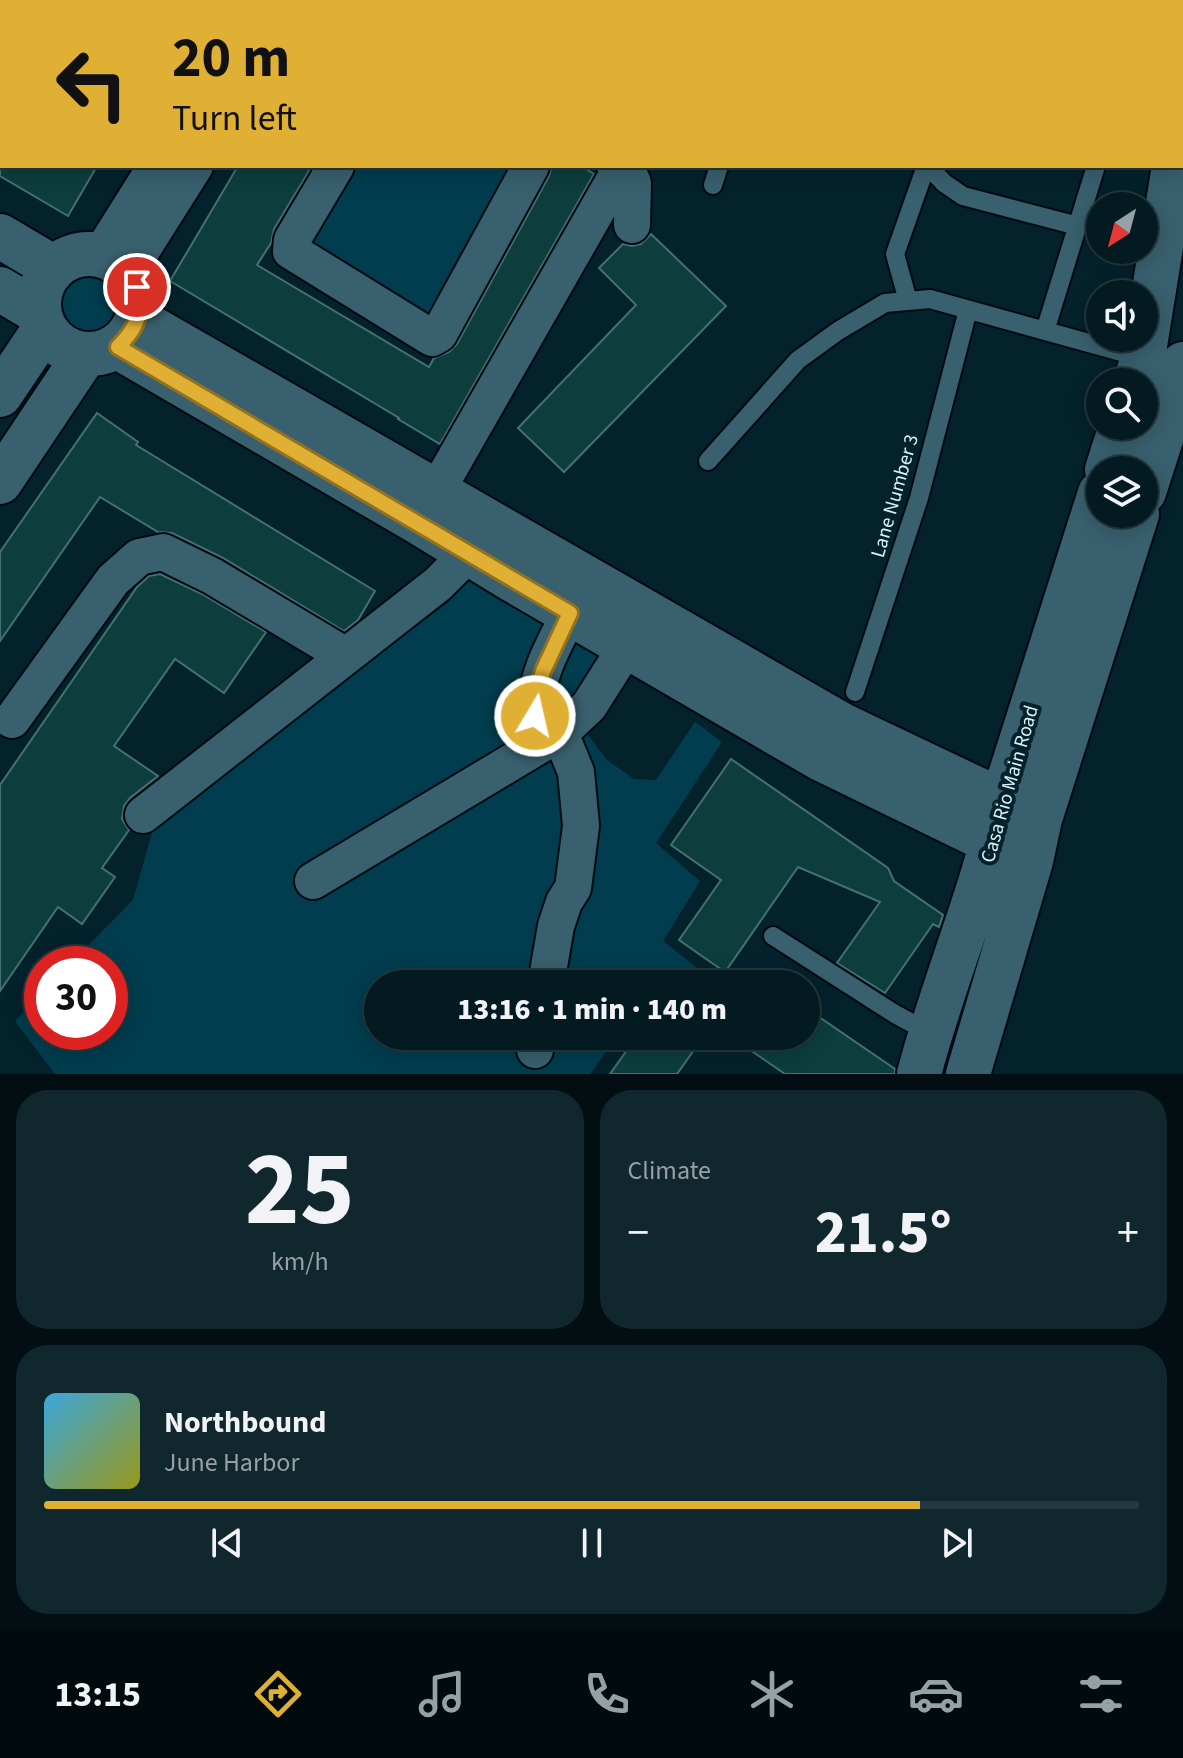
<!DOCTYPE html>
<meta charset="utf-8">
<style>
:root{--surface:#031a21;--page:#11272e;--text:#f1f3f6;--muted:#97a1a5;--line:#24383f;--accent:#e0b034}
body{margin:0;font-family:"Source Sans 3",sans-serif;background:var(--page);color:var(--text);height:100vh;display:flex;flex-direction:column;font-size:30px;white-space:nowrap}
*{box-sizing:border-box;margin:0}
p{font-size:26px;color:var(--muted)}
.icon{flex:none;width:44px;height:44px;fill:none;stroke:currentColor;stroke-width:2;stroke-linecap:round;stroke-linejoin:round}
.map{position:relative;height:1074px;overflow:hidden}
.drawer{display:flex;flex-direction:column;gap:16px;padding:16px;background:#020e12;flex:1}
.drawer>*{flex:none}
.guide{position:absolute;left:0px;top:0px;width:1184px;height:168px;box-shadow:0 4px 20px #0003,0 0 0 2px var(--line);background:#e0b034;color:#111;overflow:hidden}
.needle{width:52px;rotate:216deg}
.tools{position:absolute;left:1086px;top:192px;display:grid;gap:16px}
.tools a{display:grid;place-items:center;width:72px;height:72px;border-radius:50%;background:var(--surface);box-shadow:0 4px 20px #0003,0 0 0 2px var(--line);font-size:40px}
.speed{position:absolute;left:24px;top:946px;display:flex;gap:16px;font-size:40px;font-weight:700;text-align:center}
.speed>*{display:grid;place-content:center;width:104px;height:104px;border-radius:50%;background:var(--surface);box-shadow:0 4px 20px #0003,0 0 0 2px var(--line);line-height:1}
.speed .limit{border:12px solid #d22;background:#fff;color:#111}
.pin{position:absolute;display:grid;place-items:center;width:68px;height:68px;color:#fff;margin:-34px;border:4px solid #fff;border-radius:50%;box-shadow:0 2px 8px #0007}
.me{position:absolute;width:88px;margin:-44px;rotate:9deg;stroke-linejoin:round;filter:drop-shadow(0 0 6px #0008)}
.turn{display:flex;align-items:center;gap:28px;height:168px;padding:0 40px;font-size:36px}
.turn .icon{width:104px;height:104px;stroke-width:2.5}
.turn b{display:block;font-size:56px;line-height:68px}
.big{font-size:60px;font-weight:800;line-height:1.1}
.drawer .tile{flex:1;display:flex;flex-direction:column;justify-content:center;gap:12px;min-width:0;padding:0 28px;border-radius:32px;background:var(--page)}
.drawer .dial{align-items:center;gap:0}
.dial b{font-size:104px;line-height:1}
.song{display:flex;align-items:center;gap:24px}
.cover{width:96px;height:96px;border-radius:12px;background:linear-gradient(135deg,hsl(200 70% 55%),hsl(60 70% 35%))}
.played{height:8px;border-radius:4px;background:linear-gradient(90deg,var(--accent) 80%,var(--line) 80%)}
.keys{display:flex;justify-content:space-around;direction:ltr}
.heat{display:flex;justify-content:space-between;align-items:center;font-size:44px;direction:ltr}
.drawer .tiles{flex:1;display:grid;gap:16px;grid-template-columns:1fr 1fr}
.tile:last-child{grid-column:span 2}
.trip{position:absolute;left:364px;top:970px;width:456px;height:80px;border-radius:40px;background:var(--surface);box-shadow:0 4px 20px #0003,0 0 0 2px var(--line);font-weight:800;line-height:80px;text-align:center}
.dock{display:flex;height:128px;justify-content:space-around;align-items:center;background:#010a0d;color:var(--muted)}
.dock .icon{width:56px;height:56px}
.dock .current{color:var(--accent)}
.dock b{font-size:36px;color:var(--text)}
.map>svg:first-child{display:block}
</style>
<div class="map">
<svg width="1183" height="1074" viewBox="0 0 1183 1074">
<rect width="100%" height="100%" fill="#04222c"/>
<!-- green -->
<path fill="#013d4e" d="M351 166H520L420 329 297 254Z
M60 306a29 29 0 1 1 58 0a29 29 0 1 1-58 0Z
M465 575 625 670 588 735 607 760 634 779 656 780 695 722 722 742 656 843 700 881 663 941 701 971 690 984H676L662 975 655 984H378V1036H617L590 1074H55L15 1021 42 993V1032H110V964H70L133 900 156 818 449 602Z"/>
<!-- building -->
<path fill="#0d3d3d" stroke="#447171" stroke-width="2" d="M0 166H97L68 216 0 176Z
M238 166H312L274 229 271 243 257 265 429 367 434 358 449 352 457 344 549 176 552 166H581L594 174 440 444 398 419 399 418 170 281Z
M651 234 726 306 564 472 518 428 636 305 599 268 623 244 632 246 641 244Z
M97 413 138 442 136 445 375 591 358 620 344 631 223 558 172 533 158 532 100 497 0 641V552Z
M160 574 202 594 266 632 224 693 175 659 114 746 158 776 130 798 124 806 122 819 129 830 102 868 115 877 82 924 58 907 0 991V785L137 587 149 576Z
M731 759 888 868 894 881 943 915 939 927 933 924 885 993 837 963 880 902 798 867 725 972 679 940 721 880 671 845Z
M806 1008 895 1069V1074H785L730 1036H806Z
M637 1036H704L677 1074H610Z"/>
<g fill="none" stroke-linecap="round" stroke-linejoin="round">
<defs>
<path id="service" d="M137 0 141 2
M949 0 957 2
M775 2 776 0
M982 2 983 0
M1148 2V0
M928 166 944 183 963 196 1078 226
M713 185 719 166
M908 301 895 254 926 166
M1045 331 1096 166
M708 461 798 360 838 331 885 303 930 299 1143 358
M855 692 919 498 968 310
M773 936 895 1014 930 1033"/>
<path id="minor" d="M353 0 356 2
M259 2 260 0
M299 2 301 0
M336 166 292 240 291 251 432 338 439 334 531 166
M615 166 630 176 633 183 632 225
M100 255 156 166
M128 272 195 166
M436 492 620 170
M12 720 113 580 139 557 163 552 212 576 346 656
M541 744C539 734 535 723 535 713 535 677 554 644 570 613
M143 815 438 584 468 554 483 529
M313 881 560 733 589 706 627 646
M546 984 556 926 564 902 573 888 581 826 576 772 560 733
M535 1050 537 1036"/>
<path id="tertiary" d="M1182 119 1183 113
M0 236 54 268
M39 304a50 50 0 1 1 100 0a50 50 0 1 1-100 0Z
M0 289 40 313
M138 320 844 726 1040 819
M118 347 418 522 511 579 821 759 1031 861
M1135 382 1143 358 1174 166
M0 395 45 328
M1107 470 1121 426
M0 482 85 355
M1144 492 1178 386 1183 364
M919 1074C943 982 982 894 1002 801L1100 493
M968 1074 1031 861 1040 819 1137 514"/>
</defs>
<!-- service casing -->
<use href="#service" stroke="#000a11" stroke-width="22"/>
<!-- minor casing -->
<use href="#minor" stroke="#000a11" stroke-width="40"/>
<!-- tertiary casing -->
<use href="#tertiary" stroke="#000a11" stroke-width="48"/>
<!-- service -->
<use href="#service" stroke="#39606e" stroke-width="18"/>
<!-- minor -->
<use href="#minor" stroke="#39606e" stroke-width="36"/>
<!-- tertiary -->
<use href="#tertiary" stroke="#39606e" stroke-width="44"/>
</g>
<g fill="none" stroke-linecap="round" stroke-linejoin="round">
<defs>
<path id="route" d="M137 287C142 314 138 327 118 347L570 613 543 671 538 689 535 716"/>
</defs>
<!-- route casing -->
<use href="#route" stroke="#927222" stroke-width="20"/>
<!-- route -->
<use href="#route" stroke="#e0b034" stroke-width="14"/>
</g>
<g text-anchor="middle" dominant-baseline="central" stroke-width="8" stroke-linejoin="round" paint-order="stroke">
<!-- street labels -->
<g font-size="20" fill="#dcf1f9" stroke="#04222c">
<text transform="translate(895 496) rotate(-74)">Lane Number 3</text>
<text transform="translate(1010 784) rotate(-74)">Casa Rio Main Road</text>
</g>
</g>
</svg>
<div class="tools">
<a><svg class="needle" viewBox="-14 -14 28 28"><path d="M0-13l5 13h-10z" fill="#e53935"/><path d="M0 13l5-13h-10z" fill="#97a1a5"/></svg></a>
<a><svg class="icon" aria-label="sound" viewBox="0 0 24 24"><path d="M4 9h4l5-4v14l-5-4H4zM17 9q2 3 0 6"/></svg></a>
<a><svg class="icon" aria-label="search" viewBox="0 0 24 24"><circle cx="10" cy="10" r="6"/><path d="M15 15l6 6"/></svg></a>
<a><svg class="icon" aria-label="layers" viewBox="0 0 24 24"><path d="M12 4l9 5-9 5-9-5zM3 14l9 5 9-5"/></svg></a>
</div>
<div class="speed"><div class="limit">30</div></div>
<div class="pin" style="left:137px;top:287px;background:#d93025"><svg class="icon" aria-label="arrive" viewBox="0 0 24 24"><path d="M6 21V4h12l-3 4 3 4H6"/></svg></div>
<svg class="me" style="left:535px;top:716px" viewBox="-20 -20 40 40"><circle r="17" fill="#e0b034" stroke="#fff" stroke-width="3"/><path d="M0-11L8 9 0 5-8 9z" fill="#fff"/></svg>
<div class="trip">13:16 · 1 min · 140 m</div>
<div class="guide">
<div class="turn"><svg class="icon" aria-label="left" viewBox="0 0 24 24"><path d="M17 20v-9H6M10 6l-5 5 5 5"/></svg><div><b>20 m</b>Turn left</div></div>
</div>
</div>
<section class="drawer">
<div class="tiles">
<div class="tile dial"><b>25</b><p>km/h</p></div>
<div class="tile"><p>Climate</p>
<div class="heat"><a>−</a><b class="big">21.5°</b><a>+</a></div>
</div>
<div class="tile">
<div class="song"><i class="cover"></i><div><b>Northbound</b><p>June Harbor</p></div></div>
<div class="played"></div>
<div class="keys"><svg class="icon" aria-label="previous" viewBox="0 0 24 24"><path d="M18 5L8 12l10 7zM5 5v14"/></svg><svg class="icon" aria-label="pause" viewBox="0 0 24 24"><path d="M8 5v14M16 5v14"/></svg><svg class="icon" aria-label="next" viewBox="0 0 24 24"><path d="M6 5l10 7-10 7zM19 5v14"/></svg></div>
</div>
</div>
</section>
<nav class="dock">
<b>13:15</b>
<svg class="icon current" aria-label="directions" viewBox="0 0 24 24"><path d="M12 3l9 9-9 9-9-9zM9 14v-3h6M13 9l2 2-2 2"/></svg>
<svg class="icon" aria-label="music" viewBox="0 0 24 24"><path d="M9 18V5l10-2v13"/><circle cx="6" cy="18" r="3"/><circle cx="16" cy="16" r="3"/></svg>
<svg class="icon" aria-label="phone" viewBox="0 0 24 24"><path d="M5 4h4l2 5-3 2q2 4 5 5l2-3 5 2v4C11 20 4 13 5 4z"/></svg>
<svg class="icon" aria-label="climate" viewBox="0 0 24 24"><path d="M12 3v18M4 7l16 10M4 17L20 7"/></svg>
<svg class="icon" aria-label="car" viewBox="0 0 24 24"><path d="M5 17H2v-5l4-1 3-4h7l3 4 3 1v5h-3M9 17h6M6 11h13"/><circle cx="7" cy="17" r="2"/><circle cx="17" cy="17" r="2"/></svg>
<svg class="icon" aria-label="filters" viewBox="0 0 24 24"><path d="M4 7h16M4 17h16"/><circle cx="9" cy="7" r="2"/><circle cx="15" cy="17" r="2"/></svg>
</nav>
